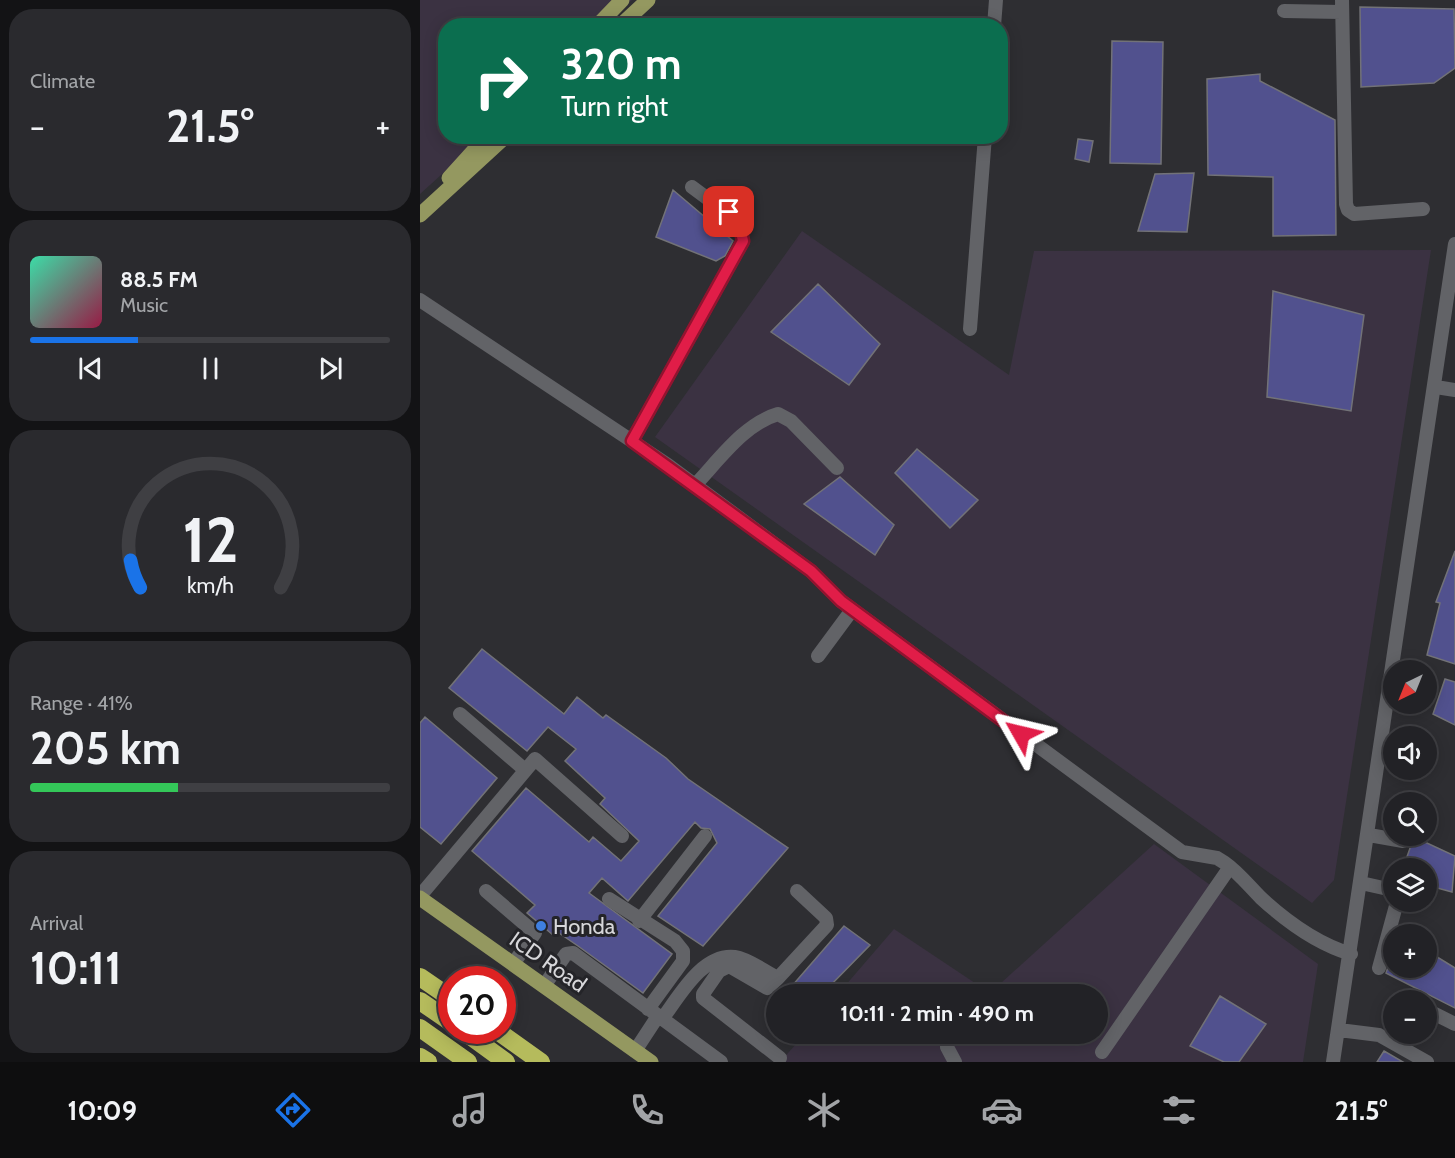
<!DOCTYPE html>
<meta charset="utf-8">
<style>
:root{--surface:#222226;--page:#2a2a2e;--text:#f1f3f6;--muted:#a2a4a7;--line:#3f3f43;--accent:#1a73e8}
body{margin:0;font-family:Cabin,sans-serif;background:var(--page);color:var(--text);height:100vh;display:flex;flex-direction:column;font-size:22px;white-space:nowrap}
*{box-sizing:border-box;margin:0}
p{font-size:20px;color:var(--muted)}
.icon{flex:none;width:33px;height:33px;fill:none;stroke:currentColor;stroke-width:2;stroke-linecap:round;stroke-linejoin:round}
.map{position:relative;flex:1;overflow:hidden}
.sheet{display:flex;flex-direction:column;gap:9px;padding:9px;background:#131315;width:420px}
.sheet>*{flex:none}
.top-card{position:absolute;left:18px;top:18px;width:570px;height:126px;border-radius:24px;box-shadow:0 3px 15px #0003,0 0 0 2px var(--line);background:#0b6e4f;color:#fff;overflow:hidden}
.needle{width:39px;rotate:223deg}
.tools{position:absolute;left:963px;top:660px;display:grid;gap:12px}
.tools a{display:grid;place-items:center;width:54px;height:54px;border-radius:50%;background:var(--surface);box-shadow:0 3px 15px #0003,0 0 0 2px var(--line);font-size:30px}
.speed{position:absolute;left:18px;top:966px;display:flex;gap:12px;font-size:30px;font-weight:700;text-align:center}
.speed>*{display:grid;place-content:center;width:78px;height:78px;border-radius:50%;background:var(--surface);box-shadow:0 3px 15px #0003,0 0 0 2px var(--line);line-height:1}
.speed .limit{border:9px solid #d22;background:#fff;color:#111}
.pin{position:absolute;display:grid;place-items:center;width:51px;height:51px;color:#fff;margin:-26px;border-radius:12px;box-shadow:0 3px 9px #0006}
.me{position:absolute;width:66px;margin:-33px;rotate:307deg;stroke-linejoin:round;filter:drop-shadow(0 0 4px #0008)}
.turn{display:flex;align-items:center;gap:21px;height:126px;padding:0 24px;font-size:27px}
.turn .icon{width:78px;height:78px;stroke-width:2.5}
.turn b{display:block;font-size:42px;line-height:51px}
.big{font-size:45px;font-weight:800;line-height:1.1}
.sheet .card{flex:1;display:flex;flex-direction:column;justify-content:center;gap:9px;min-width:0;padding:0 21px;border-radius:24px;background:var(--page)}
.sheet .dial{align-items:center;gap:0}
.dial svg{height:156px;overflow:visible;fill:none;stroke:var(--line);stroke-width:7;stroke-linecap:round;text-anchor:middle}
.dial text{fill:var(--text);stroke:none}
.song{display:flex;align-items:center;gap:18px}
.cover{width:72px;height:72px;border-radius:9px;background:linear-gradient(135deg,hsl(160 70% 55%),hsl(340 70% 35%))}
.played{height:6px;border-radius:3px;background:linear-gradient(90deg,var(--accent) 30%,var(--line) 30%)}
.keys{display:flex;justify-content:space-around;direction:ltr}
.heat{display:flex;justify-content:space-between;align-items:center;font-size:33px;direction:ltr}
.charge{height:9px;border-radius:4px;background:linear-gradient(90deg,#34c759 41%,var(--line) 0)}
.trip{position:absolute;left:346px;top:984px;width:342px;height:60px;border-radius:30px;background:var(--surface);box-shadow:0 3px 15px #0003,0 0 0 2px var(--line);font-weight:800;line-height:60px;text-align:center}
.menu{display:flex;height:96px;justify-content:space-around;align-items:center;background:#0e0e0f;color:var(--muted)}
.menu .icon{width:42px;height:42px}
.menu .active{color:var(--accent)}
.menu b{font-size:27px;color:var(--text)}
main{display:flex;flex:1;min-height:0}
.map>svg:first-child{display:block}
</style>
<main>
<section class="sheet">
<div class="card"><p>Climate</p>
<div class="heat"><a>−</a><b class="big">21.5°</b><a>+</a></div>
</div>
<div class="card">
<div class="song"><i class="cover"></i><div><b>88.5 FM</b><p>Music</p></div></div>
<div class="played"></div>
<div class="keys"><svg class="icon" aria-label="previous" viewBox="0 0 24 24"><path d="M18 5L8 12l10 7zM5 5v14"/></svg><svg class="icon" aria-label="pause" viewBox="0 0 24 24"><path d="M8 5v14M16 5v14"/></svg><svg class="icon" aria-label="next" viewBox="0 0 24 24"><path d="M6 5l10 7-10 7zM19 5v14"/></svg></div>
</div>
<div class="card dial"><svg viewBox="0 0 100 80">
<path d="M14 69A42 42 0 1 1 86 69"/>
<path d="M14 69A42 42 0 0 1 9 55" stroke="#1a73e8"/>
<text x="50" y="56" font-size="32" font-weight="700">12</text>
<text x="50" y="72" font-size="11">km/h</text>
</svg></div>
<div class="card"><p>Range · 41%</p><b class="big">205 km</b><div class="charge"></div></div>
<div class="card"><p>Arrival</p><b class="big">10:11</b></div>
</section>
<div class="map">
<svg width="1035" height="1062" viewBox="0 0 1035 1062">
<rect width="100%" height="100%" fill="#2e2e32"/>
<!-- industrial -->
<path fill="#3b3242" d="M0 0H212L184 25 26 26V136L63 137 0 194Z
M382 231 589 375 614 251 1011 250 914 880 892 903 235 437Z
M734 844 898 964 883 1062H360L385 1034H678V994H418L474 929 570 993Z"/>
<!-- building -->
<path fill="#51518e" stroke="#727277" stroke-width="1.5" d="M940 7 1034 9 1035 68 1014 83 941 87Z
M692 41 743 42 741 164 690 163Z
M840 74V81L915 120 916 235 853 236V177L788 175 787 79Z
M658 139 673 141 669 162 655 159Z
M774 173 767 232 718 231 735 174Z
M253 190 313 241 305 256 296 261 236 237Z
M398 284 460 344 429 385 351 332Z
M853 291 944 315 931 411 847 397Z
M497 449 558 500 530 528 475 473Z
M420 477 474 525 455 555 384 504Z
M1035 551V664L1007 655 1020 603 1016 602Z
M62 649 144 714 157 697 183 718 186 715 246 758 268 779 368 848 283 946 238 916 297 843 290 829 281 828 275 822 208 901 182 878 169 893 252 954 223 993 158 946 136 931 133 935 107 913 115 905 52 851 106 788 169 842 173 837 201 861 219 841 180 804 185 798 145 761 156 749 128 727 107 751 29 688Z
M1025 679 1035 682V725L1013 714Z
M5 717 77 778 21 844 0 827V723Z
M994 837 1035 856 1032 892 1006 885V868H983Z
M424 926 450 945 402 994H365Z
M974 949V968H1006V950L1035 968V1008L966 973Z
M800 996 846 1024 819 1062H804L770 1046Z
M964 1051 983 1062H957Z"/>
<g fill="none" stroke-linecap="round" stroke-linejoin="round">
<!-- minor -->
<path stroke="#626367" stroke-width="14" d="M922 0 926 204 928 210 934 214 1003 209
M864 11 921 12
M574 26 576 0
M0 300 248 465 391 571 421 601 762 852 797 858 805 863C818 872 829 886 841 898 866 921 898 944 931 954
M550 329 565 136
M1016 387 1035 390
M212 441 323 241 319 222 272 187
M275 485C299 460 324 424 358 414L371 421 417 468
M398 656 432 610
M40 714 105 770
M949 835 983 841
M941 883 968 889 974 893
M66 891 115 933 93 964
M0 896 115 759 202 836
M189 899 255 941 263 951V961L228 1009
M219 921 285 836
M959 968 977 902
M358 978 347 988 309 966 299 971 283 994V998L360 1058
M124 986 146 954 153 953 301 1062
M1015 1014 1035 1024
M242 1019C259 997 282 953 315 957 329 959 345 972 358 978L407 925 406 918 377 891
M919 1030 959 1035 1007 1062
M527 1047 535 1062
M215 1051 238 1016
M682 1052 810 867
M913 1062 1035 244"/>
<!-- major -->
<path stroke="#949860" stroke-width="15" d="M177 26 202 0
M200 26 228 0
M29 178 67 136
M0 215 86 136
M0 898 231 1062"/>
<!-- highway -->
<path stroke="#b5bb5c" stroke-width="18" d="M0 977 32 999
M0 1001 32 1023
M0 1028 48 1062
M42 1030 86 1062
M76 1030 121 1062
M0 1057 8 1062"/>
</g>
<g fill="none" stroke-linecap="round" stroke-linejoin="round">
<defs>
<path id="route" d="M309 212 319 222 323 241 212 441 391 571 421 601 601 734"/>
</defs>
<!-- route casing -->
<use href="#route" stroke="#92132f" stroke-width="15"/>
<!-- route -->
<use href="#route" stroke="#e11d48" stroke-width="10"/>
</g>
<!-- markers -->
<circle fill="#3f7fe0" stroke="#242428" stroke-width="2" cx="121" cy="926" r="6"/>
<g text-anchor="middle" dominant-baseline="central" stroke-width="6" stroke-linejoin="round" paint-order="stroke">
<!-- poi labels -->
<g font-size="22" fill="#d7d7da" stroke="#242428" text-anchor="start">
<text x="133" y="926">Honda</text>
</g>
<!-- street labels -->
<g font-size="22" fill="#d7d7da" stroke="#242428">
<text transform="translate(128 962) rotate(35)">ICD Road</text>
</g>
</g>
</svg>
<div class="tools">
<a><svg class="needle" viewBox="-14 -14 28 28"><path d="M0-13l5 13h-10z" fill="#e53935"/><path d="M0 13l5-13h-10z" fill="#a2a4a7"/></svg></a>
<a><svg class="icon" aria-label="sound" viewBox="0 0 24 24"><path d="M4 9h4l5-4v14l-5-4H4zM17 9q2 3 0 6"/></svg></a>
<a><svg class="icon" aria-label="search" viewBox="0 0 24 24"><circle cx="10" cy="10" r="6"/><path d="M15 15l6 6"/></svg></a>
<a><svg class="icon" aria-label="layers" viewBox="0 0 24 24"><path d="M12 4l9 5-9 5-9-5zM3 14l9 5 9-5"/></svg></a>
<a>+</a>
<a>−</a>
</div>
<div class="speed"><div class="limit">20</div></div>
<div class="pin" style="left:309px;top:212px;background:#d93025"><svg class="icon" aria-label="arrive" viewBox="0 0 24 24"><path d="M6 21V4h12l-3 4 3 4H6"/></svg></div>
<svg class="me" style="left:601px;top:734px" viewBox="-20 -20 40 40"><path d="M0-17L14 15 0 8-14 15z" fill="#e11d48" stroke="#fff" stroke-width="4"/></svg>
<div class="trip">10:11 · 2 min · 490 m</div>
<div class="top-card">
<div class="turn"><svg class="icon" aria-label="right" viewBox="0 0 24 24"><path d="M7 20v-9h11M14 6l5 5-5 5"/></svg><div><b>320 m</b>Turn right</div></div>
</div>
</div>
</main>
<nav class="menu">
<b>10:09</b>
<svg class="icon active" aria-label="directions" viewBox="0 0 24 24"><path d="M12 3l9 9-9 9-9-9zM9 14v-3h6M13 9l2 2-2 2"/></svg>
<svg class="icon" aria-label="music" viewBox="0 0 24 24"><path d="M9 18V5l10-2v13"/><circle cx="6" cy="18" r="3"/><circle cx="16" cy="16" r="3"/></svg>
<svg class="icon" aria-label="phone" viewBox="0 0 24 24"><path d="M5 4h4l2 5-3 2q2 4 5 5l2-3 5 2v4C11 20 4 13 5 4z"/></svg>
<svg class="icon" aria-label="climate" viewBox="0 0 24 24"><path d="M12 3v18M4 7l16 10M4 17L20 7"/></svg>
<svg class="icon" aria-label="car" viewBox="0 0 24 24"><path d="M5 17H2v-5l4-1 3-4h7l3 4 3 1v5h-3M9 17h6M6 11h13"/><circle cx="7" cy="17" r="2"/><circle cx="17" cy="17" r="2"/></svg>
<svg class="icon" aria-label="filters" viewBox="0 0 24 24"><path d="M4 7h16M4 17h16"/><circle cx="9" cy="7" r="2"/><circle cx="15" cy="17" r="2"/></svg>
<b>21.5°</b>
</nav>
